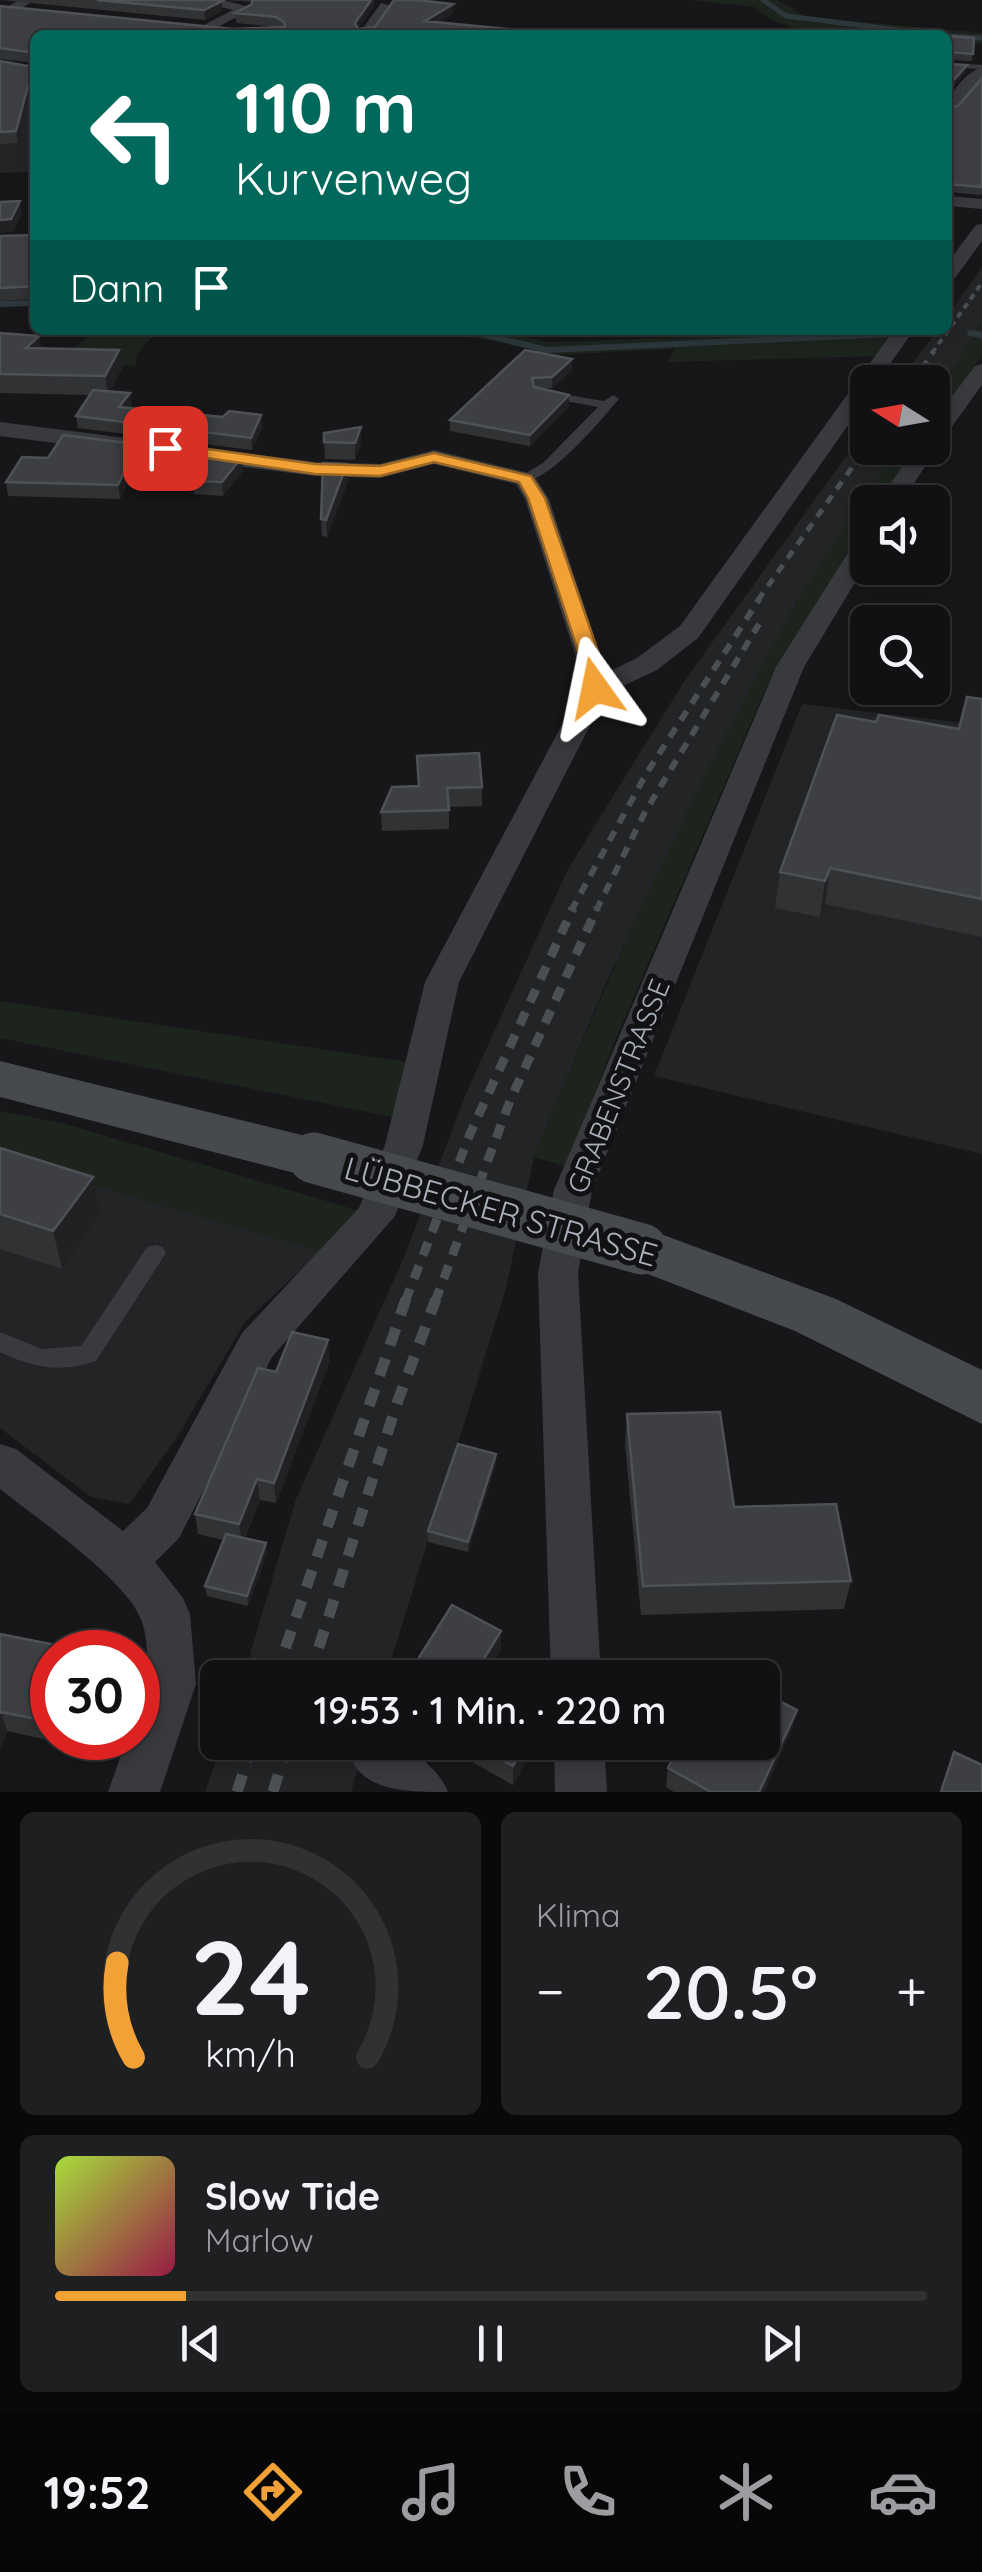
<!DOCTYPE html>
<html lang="de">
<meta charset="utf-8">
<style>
:root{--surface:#111113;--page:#1e1f21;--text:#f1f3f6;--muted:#9c9da0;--line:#303133;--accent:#f2a137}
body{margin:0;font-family:Quicksand,sans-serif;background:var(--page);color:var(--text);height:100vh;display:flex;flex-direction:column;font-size:38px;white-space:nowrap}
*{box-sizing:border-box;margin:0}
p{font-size:32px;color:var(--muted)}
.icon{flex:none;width:55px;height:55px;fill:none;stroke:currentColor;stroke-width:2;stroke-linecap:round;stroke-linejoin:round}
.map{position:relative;height:1792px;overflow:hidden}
.sheet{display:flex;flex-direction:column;gap:20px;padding:20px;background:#09090a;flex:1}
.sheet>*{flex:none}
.guide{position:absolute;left:30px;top:30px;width:922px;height:305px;border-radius:15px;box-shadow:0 5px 15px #0003,0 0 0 2px var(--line);background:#00695c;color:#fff;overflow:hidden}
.needle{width:65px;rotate:281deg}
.controls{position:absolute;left:850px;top:365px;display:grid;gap:20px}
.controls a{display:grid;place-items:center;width:100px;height:100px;border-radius:15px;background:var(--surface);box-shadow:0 5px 15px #0003,0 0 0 2px var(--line);font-size:50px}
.speed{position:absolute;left:30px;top:1630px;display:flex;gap:20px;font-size:50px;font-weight:700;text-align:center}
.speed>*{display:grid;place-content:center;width:130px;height:130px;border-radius:50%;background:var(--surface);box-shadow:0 5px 15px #0003,0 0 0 2px var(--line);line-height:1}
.speed .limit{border:15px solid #d22;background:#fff;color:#111}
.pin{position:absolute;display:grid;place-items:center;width:85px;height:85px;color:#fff;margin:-42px;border-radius:20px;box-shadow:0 5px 15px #0006}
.me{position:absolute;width:110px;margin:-55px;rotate:348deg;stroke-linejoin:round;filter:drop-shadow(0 0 8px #0008)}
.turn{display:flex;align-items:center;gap:35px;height:210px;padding:0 40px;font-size:45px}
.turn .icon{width:130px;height:130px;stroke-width:2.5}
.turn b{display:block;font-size:70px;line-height:85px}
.then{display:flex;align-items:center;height:95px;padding:0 40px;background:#0003;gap:20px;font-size:38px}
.big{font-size:75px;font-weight:600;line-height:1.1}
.sheet .tile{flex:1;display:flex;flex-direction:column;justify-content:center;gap:15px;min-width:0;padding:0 35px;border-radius:15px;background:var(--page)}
.sheet .dial{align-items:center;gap:0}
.dial svg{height:260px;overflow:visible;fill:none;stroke:var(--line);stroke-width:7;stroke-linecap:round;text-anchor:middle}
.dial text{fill:var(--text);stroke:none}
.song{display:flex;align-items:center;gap:30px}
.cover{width:120px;height:120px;border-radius:15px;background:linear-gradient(135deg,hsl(80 70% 55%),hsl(340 70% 35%))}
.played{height:10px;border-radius:5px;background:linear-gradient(90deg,var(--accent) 15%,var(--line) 15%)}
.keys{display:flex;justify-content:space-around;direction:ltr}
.heat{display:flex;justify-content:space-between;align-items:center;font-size:55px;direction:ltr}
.sheet .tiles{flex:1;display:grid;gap:20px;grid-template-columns:1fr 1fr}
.tile:last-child{grid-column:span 2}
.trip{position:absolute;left:200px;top:1660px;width:580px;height:100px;border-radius:15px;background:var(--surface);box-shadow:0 5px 15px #0003,0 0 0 2px var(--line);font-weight:600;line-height:100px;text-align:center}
.tab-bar{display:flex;height:160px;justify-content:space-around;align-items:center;background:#070708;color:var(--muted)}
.tab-bar .icon{width:70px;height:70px}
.tab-bar .active{color:var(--accent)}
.tab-bar b{font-size:45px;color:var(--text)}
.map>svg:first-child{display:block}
</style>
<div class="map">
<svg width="982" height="1792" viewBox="0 0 982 1792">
<rect width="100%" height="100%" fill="#171719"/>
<!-- built -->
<path fill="#232426" d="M0 96 35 101V172L0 173Z
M982 267V324L933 399 932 382H899L937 330H948V315Z
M867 427 868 448H900L796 603 695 796 603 990 534 1157 506 1288 386 1677 243 1678 296 1499 404 1257 467 1091 568 869 685 680Z
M802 704 982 725V1154L654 1076Z
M0 1158 321 1251 245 1322 176 1439 129 1504 91 1497 0 1428Z
M222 1743H366L351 1792H205Z"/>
<!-- green -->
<path fill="#1d241e" d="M689 0H777L807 17 982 33V44L948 41V35C899 35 788 44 755 7Z
M982 324V356L933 422V399Z
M98 330H166L150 339 136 356V366L53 364Z
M400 330H494L548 342 898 330 879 356 667 362 675 349 557 355 482 339Z
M900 448H916L880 502H868L867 521 767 685 609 1055 568 1167 534 1157C611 969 694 783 795 606 826 551 865 500 900 448Z
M0 1001 407 1062 393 1117 0 1038Z
M0 1111 62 1123 360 1211 321 1251 0 1158Z"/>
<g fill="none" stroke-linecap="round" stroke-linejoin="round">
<!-- stream-far1 -->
<path stroke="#2d383d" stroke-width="5" d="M763 0 786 16 940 35
M948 36 982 38"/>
<!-- stream -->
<path stroke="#2d383d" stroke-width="6" d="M0 304 35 303
M466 330 547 350 889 334
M916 332 939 330
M970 333 982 335"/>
<!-- service -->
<path fill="#383a3e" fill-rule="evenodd" d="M948 63 982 65V69L948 67Z
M548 392 604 401 613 395 619 399C600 421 549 483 521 482V476L543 463 598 407 544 397 542 395Z
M155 1245 163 1247 166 1253 96 1361C61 1373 33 1368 0 1352V1332L42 1349 81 1346 147 1247Z"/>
<!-- minor -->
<path fill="#383a3e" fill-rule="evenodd" d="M19 0H35L0 21V11Z
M193 0H223L253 8 209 32 202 28 204 25 233 10Z
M381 3 393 6 372 35H358Z
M982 67V78L954 111 948 112C948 93 964 74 982 67Z
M948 196 982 199V209L948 206Z
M982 224V241L955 278 948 280V262L976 225Z
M894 330H914L877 382H868V397L698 638 657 670 606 694 459 982 423 1145 395 1216 272 1357 179 1538 155 1562 183 1598 190 1614 196 1684 160 1792H108L127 1738H138C138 1700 155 1659 142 1622 129 1581 35 1517 0 1489V1444L16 1449 123 1531 147 1508 242 1333 359 1208 385 1145 425 982 581 689 575 654 525 499 516 484 434 464 380 478 315 476 0 436V422L315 462 380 464 434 450 533 474 549 499 606 673 637 658 680 626Z
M982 364V385L940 443 935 444 937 448 902 502H878L915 448H932V422L975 366Z
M868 533V561L804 667 592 1190 578 1273 601 1678H551L538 1273 554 1190 776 667 856 540Z
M367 1742C400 1742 435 1760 448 1792 410 1792 370 1792 353 1763L361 1745Z
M554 1742H604L607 1792H555Z"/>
<!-- secondary -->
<path fill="#46494e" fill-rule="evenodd" d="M0 1061 314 1138 333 1144 340 1158 333 1172 314 1178 0 1097Z
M642 1227 836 1299 982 1370V1424L795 1331 622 1264 614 1249 622 1234Z"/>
<!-- rail-far4 -->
<path stroke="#4b4e53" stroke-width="4" stroke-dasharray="6 5" stroke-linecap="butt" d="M932 353 982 283"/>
<!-- rail-far3 -->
<path stroke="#4b4e53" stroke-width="5" stroke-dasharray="9 8" stroke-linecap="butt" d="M912 382 934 351
M758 600 868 445"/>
<!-- rail-far2 -->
<path stroke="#4b4e53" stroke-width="6" stroke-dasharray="11 9" stroke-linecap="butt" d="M571 911 646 774 760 598
M596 911 645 812 759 624"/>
<!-- rail-far1 -->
<path stroke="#4b4e53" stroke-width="9" stroke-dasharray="14 11" stroke-linecap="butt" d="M405 1302 470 1134 573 908
M435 1302 510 1101 597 908"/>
<!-- rail -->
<path stroke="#4b4e53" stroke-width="11" stroke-dasharray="18 14" stroke-linecap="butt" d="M275 1678 406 1299
M309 1678 397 1403 436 1299
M237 1792 253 1742
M273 1792 288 1742"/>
<!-- secondary-bridge -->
<path stroke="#46494e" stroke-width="51" d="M314 1158 642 1249"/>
</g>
<!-- wall -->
<path fill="#303234" d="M0 0H216L222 11 205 20Z
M225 0H374V6L358 29 453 13 439 22 568 35H35V63L0 59V6L233 29 277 27 236 23 235 13 252 4V2Z
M948 36 974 38 972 61 948 60Z
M0 61 33 67 35 65V97L30 96 18 143 0 144Z
M982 78V194L981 195 948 192V107L958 106Z
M35 235V299L0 301V236Z
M0 333 39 336 41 348 122 368 110 391 130 393 132 405 129 408 223 417 261 415 262 428 252 450 78 428 76 416 90 395 0 393Z
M525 350 572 370 552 388 540 389 569 395V406L530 446 450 431V420Z
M361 427V443L355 460 325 459 324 442Z
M242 457 243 471 223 496 194 494 193 484 128 482 120 499 8 496 6 482 48 458Z
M347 464 348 481 327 537 322 536 321 519Z
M982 699V937L825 904 820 917 775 908 780 872 876 722 959 729Z
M417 756 482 787V806L449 807V829L382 831 381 812 418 786Z
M0 1148 100 1215 62 1269 0 1249Z
M330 1361 276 1503 260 1500 245 1538 267 1553 248 1606 207 1596 205 1586 223 1540 198 1534 195 1514 276 1372Z
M627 1414 734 1507 851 1581 844 1609 641 1615 625 1444Z
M496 1464 468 1552 428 1542V1531Z
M0 1634 52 1652V1727L48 1740 7 1731 0 1748Z
M797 1710 792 1729 764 1792H674L666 1787 668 1768Z
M436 1742H537L513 1785Z"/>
<!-- shaded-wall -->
<path fill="#212123" d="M371 0H374V6L355 33V23Z
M222 1V11L205 20 204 10Z
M453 4V13L425 31V21Z
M967 65 966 72 951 90 952 82Z
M28 86 30 96 18 143 16 131Z
M20 201 22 214 13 232 0 233V220Z
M39 336 42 355 26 348Z
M119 350 122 368 108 395 105 376Z
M572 359V370L552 388V377Z
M130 393 132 405 120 419 119 407Z
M569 395V406L530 446V435Z
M261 415 262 428 252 450 251 438Z
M361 427V443L355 460V443Z
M242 457 243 471 223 496 222 482Z
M347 464 348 481 327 537 326 520Z
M126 468 128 482 120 499 118 485Z
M830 868 825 904 820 917 825 881Z
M93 1177 100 1215 62 1269 53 1231Z
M328 1340 330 1361 276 1503 274 1483Z
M496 1454V1464L468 1552V1542Z
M257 1479 260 1500 242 1544 239 1524Z
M266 1543 267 1553 248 1606 247 1596Z
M501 1631V1650L484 1678 480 1665Z
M52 1693V1727L48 1740 42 1720Z
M797 1710 792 1729 764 1792H759Z
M1 1712 7 1731 0 1748V1713Z
M527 1742H537L513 1785V1766Z"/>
<!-- building -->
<path fill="#3d3f42" stroke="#4e5155" stroke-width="2.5" d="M97 0H216L222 1 204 10Z
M252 0H371L355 23 358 29 375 27 394 0H416L453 4 425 21 568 35H35V53L0 48V6L233 29 285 27 284 22 276 17 235 13 252 4Z
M948 36 974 38 973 54 949 52 948 54Z
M0 61 33 67 35 65V86H28L16 131 0 132Z
M948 61 949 64 967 65 952 82 948 103Z
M982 78V187L948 184V107L958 106Z
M20 201 11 219 0 220V202Z
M35 235V286L0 288V236Z
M0 333 39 336 26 348 119 350 105 376 0 374Z
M525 350 572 359 552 377 532 378 534 387 569 395 530 435 450 420Z
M93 390 130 393 119 407 223 417 229 411 261 415 251 438 76 416Z
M361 427 355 443 324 442V433Z
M63 435 242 457 222 482 193 481 197 471 126 468 118 485 6 482 22 457 48 458Z
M323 463 347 464 326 520 321 519Z
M967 697 982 699V899L830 868 825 881 780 872 837 715 876 722 879 715 959 729Z
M479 753 482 787 447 788 449 810 381 812 392 787 419 786 417 756Z
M0 1148 93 1177 53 1231 0 1214Z
M292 1332 328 1340 274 1483 257 1479 239 1524 195 1514 258 1368 276 1372Z
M720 1412 734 1507 836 1504 851 1581 643 1586 627 1414Z
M458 1444 496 1454 468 1542 428 1531Z
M226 1534 266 1543 247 1596 205 1586Z
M452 1605 501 1631 480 1665 504 1678H413L408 1675Z
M0 1634 70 1648 68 1652H52V1693L42 1720 1 1712 0 1713Z
M717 1668 734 1678H712Z
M762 1692 797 1710 759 1792H711L668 1768 681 1742H762Z
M470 1742H527L513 1766Z
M954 1752 982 1765V1792H941Z"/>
<!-- route -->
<path fill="#f2a137" stroke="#9d6924" stroke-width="2.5" d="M165 443 315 464 380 466 434 453 531 476 545 498 599 654 605 688 595 694 585 688 579 654 528 498 519 482 434 462 380 476 315 474 159 451 157 448Z"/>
<g text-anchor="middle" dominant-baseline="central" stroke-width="10" stroke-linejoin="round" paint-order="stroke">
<!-- street labels -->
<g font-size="28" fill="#a9b0b9" stroke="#121214">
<text transform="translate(618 1086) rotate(-68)">GRABENSTRASSE</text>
</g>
<!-- near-street labels -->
<g font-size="32" fill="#a9b0b9" stroke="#121214">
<text transform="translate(501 1211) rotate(16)">LÜBBECKER STRASSE</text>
</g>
</g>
</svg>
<div class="controls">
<a><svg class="needle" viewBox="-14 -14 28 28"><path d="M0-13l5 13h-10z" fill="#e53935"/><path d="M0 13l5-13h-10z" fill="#9c9da0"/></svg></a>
<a><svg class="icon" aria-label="sound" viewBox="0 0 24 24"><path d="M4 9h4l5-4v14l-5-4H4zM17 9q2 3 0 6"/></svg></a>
<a><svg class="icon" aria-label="search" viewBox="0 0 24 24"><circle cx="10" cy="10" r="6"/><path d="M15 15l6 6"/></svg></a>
</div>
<div class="speed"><div class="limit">30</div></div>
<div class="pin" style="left:165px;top:448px;background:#d93025"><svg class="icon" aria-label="arrive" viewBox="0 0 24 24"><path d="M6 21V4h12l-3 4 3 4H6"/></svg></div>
<svg class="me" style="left:595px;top:688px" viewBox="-20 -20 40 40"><path d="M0-17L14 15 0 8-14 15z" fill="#f2a137" stroke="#fff" stroke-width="4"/></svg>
<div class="trip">19:53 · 1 Min. · 220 m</div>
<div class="guide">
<div class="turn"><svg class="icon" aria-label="left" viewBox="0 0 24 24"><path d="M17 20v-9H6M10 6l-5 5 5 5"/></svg><div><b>110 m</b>Kurvenweg</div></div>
<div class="then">Dann<svg class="icon" aria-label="arrive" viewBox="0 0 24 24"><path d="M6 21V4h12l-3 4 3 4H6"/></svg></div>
</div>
</div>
<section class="sheet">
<div class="tiles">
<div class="tile dial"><svg viewBox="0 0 100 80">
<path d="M14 69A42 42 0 1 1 86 69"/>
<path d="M14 69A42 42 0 0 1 9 40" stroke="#f2a137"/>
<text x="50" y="56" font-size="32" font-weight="700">24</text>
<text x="50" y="72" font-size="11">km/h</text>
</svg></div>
<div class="tile"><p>Klima</p>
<div class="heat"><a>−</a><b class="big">20.5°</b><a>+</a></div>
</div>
<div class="tile">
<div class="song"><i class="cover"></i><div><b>Slow Tide</b><p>Marlow</p></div></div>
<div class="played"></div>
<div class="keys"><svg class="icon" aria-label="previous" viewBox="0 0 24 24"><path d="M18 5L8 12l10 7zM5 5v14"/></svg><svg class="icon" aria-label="pause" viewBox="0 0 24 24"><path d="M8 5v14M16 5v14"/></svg><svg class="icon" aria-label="next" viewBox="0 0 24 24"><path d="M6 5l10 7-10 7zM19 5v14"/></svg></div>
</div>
</div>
</section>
<nav class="tab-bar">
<b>19:52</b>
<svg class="icon active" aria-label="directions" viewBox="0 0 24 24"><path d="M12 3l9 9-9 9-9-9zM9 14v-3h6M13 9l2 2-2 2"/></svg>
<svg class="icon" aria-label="music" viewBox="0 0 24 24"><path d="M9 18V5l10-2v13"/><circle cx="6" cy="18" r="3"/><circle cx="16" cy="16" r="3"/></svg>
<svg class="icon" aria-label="phone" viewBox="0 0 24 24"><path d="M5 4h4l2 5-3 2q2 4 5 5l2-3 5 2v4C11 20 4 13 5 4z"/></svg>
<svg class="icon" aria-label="climate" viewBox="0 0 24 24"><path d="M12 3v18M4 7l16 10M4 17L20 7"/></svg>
<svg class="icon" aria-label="car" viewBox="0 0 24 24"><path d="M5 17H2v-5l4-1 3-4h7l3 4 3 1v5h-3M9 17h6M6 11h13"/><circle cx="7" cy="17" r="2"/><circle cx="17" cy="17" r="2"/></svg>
</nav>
